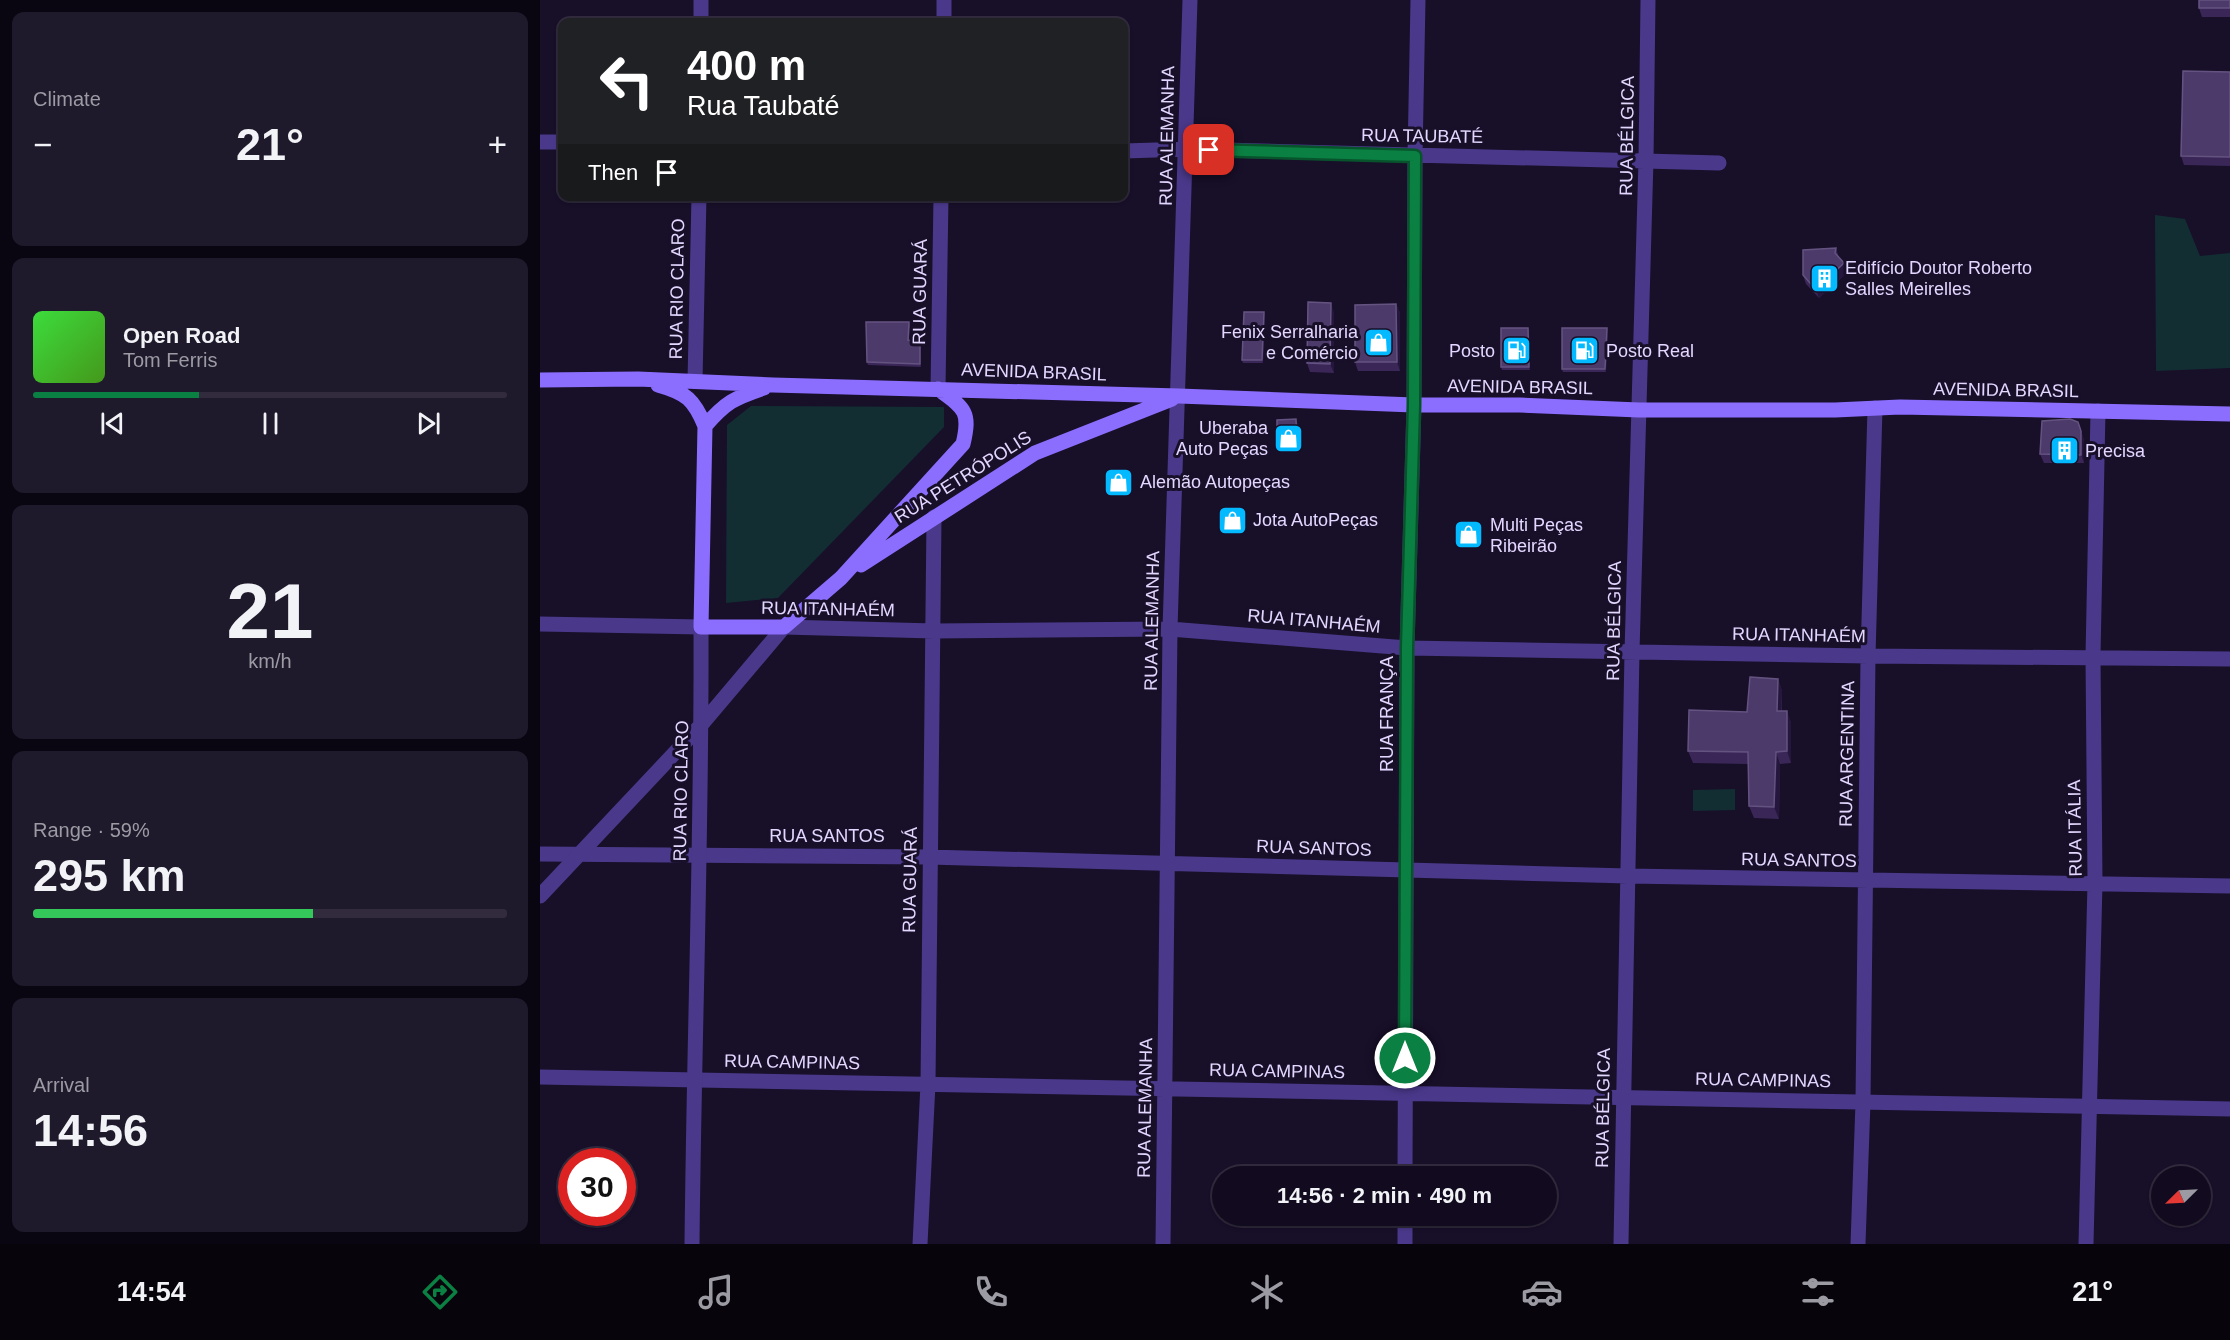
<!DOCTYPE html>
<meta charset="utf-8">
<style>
:root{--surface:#120b1f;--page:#1f192c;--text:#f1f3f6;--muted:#9c9ba4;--line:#312b3d;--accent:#0b8043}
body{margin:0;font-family:Helvetica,sans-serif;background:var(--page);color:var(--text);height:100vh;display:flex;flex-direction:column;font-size:22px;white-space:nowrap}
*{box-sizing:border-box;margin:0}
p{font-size:20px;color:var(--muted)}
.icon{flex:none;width:33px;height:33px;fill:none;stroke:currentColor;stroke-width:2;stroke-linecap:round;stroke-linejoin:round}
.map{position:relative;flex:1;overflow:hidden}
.panel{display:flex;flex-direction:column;gap:12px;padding:12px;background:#0a0611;width:540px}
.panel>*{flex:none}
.guide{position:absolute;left:18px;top:18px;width:570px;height:183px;border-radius:12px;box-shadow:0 2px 4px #0004,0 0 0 2px var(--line);background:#202124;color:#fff;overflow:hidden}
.needle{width:39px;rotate:246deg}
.tools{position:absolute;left:1611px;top:1166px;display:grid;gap:12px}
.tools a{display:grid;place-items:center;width:60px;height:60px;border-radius:50%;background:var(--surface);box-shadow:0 2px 4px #0004,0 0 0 2px var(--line);font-size:30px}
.speed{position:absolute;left:18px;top:1148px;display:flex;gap:12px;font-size:30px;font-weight:700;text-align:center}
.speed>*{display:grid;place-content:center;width:78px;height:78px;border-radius:50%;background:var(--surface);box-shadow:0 2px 4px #0004,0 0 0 2px var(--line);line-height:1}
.speed .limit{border:9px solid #d22;background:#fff;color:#111}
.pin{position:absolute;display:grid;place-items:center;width:51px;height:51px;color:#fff;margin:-26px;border-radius:12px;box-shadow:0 3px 9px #0006}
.me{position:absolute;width:66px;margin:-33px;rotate:0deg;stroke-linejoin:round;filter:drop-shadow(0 0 4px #0008)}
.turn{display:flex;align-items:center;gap:21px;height:126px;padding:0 30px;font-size:27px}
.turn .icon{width:78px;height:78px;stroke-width:2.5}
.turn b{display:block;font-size:42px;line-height:51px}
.then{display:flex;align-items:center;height:57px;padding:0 30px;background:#0003;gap:12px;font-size:22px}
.big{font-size:45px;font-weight:700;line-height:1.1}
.panel .card{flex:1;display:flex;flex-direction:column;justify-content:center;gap:9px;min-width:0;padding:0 21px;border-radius:12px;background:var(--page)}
.panel .dial{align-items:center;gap:0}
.dial b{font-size:78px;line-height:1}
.song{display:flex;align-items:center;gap:18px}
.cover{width:72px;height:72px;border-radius:9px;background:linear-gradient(135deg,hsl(120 70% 55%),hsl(100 70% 35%))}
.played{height:6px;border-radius:3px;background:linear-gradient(90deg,var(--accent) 35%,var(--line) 35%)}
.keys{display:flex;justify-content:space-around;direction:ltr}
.heat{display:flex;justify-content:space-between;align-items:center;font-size:33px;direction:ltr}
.charge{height:9px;border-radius:4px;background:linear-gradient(90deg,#34c759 59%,var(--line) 0)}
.trip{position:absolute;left:672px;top:1166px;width:345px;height:60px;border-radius:30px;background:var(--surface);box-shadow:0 2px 4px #0004,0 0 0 2px var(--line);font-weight:700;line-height:60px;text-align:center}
.dock{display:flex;height:96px;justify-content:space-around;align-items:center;background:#07040c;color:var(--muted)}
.dock .icon{width:42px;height:42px}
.dock .active{color:var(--accent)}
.dock b{font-size:27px;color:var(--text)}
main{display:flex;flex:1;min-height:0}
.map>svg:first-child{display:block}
</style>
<main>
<section class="panel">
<div class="card"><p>Climate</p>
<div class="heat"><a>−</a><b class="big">21°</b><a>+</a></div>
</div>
<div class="card">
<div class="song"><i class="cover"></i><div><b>Open Road</b><p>Tom Ferris</p></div></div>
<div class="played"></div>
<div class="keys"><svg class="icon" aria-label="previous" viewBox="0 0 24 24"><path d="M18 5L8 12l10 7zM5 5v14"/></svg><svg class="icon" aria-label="pause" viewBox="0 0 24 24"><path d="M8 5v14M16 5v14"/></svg><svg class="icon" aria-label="next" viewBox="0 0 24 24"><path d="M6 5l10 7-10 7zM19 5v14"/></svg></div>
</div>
<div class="card dial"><b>21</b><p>km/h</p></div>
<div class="card"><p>Range · 59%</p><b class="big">295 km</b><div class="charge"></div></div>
<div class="card"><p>Arrival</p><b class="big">14:56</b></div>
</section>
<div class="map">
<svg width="1690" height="1244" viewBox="0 0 1690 1244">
<rect width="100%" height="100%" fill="#180f29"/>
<!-- green -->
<path fill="#122e33" d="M1615 215 1645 219 1660 256 1690 253V368L1616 371Z
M211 406 404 407V427L238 598 186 603 187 425Z
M1195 789V810L1153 811V790Z"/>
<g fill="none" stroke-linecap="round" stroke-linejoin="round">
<!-- minor -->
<path stroke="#4a388a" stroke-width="15" d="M161 22V0
M404 22V0
M0 142H22
M584 151 647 149 1179 163
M155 381 159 196
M398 389 401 196
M0 624 161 627
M244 627 394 631 630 629 867 648 1328 656 1690 659
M0 854 389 857 1088 876 1690 886
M0 1077 1690 1109
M865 1176 867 648 874 405 875 156 878 0
M865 1215V1244
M380 1244 388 1084 394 517
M623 1244 630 629 650 0
M1081 1244 1092 652 1106 160 1108 0
M1318 1244 1323 1102 1328 656 1335 408
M1546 1244 1555 883 1553 656 1558 411"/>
<!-- tertiary -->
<path stroke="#4a388a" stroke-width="15" d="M0 896 162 724 244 627
M152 1244C154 1038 162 832 161 627"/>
<!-- secondary -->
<path stroke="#8c6eff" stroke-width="15" d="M0 380 98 379 233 385 639 396 874 405H980L1099 410H1295L1360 407 1690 414
M118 385C147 393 154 400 165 426L161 627H244L301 578 423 444C431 411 424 408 398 389
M165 426C186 402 194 398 224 388
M321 565 495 453 632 399"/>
</g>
<!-- wall -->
<path fill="#3a2758" d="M1690 0V17H1662L1659 8Z
M1690 72V166L1644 165 1641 156Z
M1296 248 1299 258 1308 272 1279 298 1266 284 1263 275Z
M856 304 860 313V371H818L815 362Z
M794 312V373L770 372 767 363Z
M725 315 723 363H703L702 360Z
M369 322 370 325 369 340 381 345V367L328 365 327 362Z
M988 328 989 331 990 370H962L961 367Z
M1067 328 1068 331 1066 372H1023L1022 369Z
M756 419 758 425 759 450 740 451 737 445Z
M1538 422 1544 440V463H1504L1500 454Z
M1238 679 1242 691V711L1251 722V763L1240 764 1239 819 1214 818 1209 806 1208 764 1153 763 1148 751 1207 712Z"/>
<!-- shaded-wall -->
<path fill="#25163d" d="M1304 263 1308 272 1279 298 1276 290Z
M791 303 794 312V373L790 364Z
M856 304 860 313V371L857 362Z
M724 312 725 315 723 363 722 360Z
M988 328 989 331 990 370 989 367Z
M1067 328 1068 331 1066 372 1065 369Z
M380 342 381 345V367L380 364Z
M756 419 758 425 759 450 757 444Z
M1541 431 1544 440V463L1541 455Z
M1238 679 1242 691 1241 723 1237 711Z
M1247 711 1251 722V763L1247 751Z
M1236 752 1240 764 1239 819 1234 807Z"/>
<!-- building -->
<path fill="#4c3a6a" stroke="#645381" stroke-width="1.5" d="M1659 0H1690V8H1659Z
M1643 71 1690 72V157L1641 156Z
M1296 248 1295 253 1304 263 1276 290 1263 275V250Z
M768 302 791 303 790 364 767 363Z
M856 304 857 362H815V305Z
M704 312H724L722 360H702Z
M326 322H369L368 340 380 342V364L327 362Z
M961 328H988L989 367H961Z
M1022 328H1067L1065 369H1022Z
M756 419 757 444 737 445V420Z
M1530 419 1538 422 1541 431V455L1500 454 1502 421Z
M1210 677 1238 679 1237 711H1247V751L1236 752 1234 807 1209 806 1208 752 1148 751 1149 710 1207 712Z"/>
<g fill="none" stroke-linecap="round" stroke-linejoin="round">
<defs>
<path id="route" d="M669 150 875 156 874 405 867 648 865 1058"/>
</defs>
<!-- route casing -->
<use href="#route" stroke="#07532c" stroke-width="15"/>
<!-- route -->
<use href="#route" stroke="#0b8043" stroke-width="10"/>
</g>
<!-- icons -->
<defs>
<symbol id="building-square" viewBox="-11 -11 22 22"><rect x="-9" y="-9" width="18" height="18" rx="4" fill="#03b9ff" stroke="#180f29"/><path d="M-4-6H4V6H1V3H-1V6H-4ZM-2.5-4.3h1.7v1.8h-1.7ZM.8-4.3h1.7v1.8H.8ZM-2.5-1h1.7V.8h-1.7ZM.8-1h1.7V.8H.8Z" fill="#fff"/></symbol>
<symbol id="shop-square" viewBox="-11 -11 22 22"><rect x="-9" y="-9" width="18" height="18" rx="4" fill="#03b9ff" stroke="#180f29"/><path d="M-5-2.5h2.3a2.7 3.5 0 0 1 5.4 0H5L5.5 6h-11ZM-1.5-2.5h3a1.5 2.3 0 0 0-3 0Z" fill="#fff"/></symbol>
<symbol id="fuel-square" viewBox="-11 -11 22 22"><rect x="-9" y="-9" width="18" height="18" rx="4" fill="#03b9ff" stroke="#180f29"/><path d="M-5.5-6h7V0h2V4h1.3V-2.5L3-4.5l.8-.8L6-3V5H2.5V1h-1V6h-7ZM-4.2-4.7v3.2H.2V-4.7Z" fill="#fff"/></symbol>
</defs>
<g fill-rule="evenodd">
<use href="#building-square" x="1268" y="262" width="33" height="33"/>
<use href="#shop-square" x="822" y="326" width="33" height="33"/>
<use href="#fuel-square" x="960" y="334" width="33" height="33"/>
<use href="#fuel-square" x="1028" y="334" width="33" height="33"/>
<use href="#shop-square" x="732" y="422" width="33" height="33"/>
<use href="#building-square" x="1508" y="434" width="33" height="33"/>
<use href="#shop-square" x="562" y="466" width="33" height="33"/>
<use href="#shop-square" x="676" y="504" width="33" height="33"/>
<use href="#shop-square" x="912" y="518" width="33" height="33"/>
</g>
<g text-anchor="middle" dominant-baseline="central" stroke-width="6" stroke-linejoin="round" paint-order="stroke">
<!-- street labels -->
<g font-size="18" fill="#e3d7ff" stroke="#180f29">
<text transform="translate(627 136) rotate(-89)">RUA ALEMANHA</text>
<text transform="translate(882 136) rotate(1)">RUA TAUBATÉ</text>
<text transform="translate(1087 136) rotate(-89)">RUA BÉLGICA</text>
<text transform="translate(137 289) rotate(-89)">RUA RIO CLARO</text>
<text transform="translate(380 292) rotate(-89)">RUA GUARÁ</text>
<text transform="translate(494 372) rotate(2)">AVENIDA BRASIL</text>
<text transform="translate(980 387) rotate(1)">AVENIDA BRASIL</text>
<text transform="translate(1466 390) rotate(1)">AVENIDA BRASIL</text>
<text transform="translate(423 477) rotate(-32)">RUA PETRÓPOLIS</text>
<text transform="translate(288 609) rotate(1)">RUA ITANHAÉM</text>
<text transform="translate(612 621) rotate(-89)">RUA ALEMANHA</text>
<text transform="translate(774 621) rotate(5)">RUA ITANHAÉM</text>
<text transform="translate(1074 621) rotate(-89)">RUA BÉLGICA</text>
<text transform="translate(1259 635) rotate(1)">RUA ITANHAÉM</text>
<text transform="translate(847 714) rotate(-90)">RUA FRANÇA</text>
<text transform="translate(1307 754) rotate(-89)">RUA ARGENTINA</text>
<text transform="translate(141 791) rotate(-89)">RUA RIO CLARO</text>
<text transform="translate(1535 828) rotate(-91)">RUA ITÁLIA</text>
<text x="287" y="836">RUA SANTOS</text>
<text transform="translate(774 848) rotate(2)">RUA SANTOS</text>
<text transform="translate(1259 860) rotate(1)">RUA SANTOS</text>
<text transform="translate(370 880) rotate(-89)">RUA GUARÁ</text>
<text transform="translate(252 1062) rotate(1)">RUA CAMPINAS</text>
<text transform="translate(737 1071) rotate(1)">RUA CAMPINAS</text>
<text transform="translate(1223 1080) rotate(1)">RUA CAMPINAS</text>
<text transform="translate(605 1108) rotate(-89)">RUA ALEMANHA</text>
<text transform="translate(1063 1108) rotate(-89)">RUA BÉLGICA</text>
</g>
<!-- poi labels -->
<g font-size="18" fill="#e3d7ff" stroke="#180f29" text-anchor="start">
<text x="1305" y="268">Edifício Doutor Roberto<tspan x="1305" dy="21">Salles Meirelles</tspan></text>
<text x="818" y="332" text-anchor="end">Fenix Serralharia<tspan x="818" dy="21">e Comércio</tspan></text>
<text x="955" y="351" text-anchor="end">Posto</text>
<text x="1066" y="351">Posto Real</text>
<text x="728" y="428" text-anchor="end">Uberaba<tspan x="728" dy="21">Auto Peças</tspan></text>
<text x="1545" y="451">Precisa</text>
<text x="600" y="482">Alemão Autopeças</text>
<text x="713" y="520">Jota AutoPeças</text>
<text x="950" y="525">Multi Peças<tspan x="950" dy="21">Ribeirão</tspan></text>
</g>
</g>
</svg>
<div class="tools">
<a><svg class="needle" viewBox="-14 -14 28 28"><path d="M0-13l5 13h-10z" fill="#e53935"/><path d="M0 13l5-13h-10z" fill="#9c9ba4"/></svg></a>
</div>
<div class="speed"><div class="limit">30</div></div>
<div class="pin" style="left:669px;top:150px;background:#d93025"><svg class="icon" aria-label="arrive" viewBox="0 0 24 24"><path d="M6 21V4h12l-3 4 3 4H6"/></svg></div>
<svg class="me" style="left:865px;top:1058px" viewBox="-20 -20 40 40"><circle r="17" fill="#0b8043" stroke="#fff" stroke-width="3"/><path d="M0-11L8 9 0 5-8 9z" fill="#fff"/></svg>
<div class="trip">14:56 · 2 min · 490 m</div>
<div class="guide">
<div class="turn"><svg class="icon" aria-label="left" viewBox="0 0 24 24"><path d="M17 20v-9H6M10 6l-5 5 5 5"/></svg><div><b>400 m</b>Rua Taubaté</div></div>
<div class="then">Then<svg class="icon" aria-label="arrive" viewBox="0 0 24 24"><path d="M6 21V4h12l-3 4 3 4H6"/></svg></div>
</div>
</div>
</main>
<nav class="dock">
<b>14:54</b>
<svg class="icon active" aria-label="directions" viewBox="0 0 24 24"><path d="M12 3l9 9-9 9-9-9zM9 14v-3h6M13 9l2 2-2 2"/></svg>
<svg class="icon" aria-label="music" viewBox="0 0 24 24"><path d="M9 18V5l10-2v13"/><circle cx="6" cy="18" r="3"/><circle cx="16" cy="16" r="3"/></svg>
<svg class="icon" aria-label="phone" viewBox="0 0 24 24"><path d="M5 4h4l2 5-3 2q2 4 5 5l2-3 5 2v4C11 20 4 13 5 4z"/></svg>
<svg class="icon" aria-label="climate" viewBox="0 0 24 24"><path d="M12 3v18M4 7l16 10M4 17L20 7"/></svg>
<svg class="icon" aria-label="car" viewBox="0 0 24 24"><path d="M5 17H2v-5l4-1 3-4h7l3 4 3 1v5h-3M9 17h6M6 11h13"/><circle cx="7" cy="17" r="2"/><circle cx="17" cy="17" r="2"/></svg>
<svg class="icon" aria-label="filters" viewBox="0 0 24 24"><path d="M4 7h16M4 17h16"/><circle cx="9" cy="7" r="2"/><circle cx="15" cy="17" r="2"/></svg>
<b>21°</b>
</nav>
